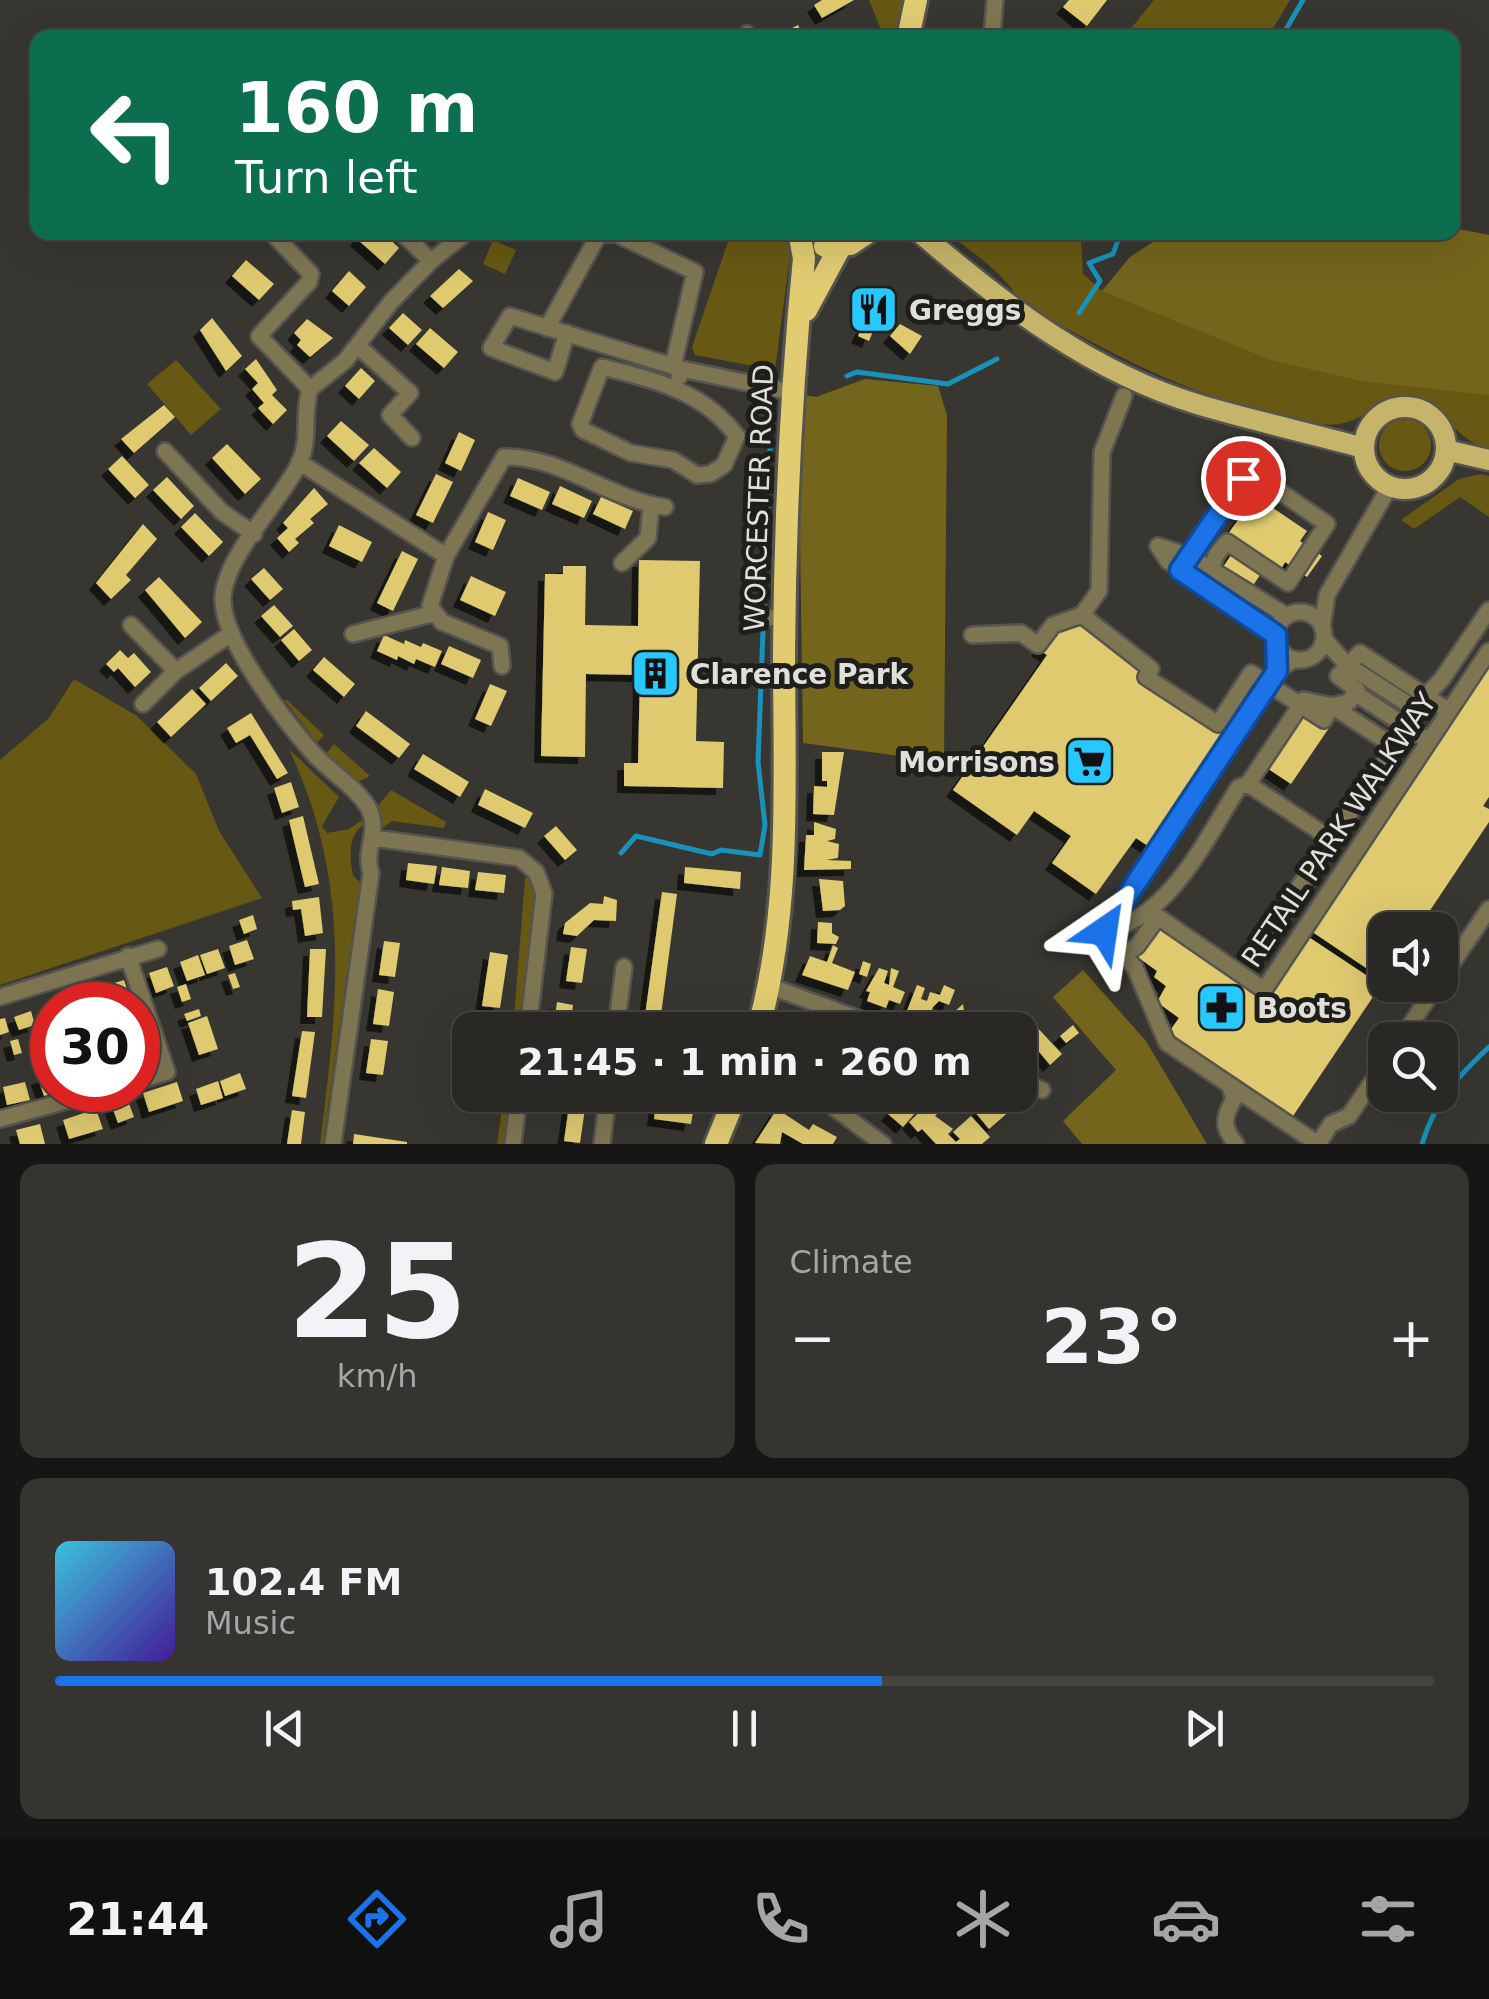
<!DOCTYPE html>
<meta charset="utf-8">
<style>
:root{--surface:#292824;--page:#353431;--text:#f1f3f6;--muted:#a5a6a6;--line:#454441;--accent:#1a73e8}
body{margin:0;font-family:"DejaVu Sans",sans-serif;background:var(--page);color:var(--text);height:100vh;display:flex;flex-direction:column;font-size:38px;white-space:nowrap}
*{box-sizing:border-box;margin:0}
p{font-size:32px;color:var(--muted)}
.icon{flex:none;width:55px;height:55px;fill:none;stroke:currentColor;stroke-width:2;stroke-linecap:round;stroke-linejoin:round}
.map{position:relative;height:1144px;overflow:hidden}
.drawer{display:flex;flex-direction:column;gap:20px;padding:20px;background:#171614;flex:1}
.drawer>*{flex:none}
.banner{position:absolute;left:30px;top:30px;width:1430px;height:210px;border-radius:20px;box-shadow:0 10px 40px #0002,0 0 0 2px var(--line);background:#0b6e4f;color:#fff;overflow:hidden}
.fabs{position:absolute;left:1368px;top:912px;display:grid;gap:20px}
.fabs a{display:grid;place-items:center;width:90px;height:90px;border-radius:20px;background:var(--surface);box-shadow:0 10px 40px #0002,0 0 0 2px var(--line);font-size:50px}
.speed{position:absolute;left:30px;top:982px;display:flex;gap:20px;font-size:50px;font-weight:700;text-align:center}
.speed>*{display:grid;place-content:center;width:130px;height:130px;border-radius:50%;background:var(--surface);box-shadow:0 10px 40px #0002,0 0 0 2px var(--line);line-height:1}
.speed .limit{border:15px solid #d22;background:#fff;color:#111}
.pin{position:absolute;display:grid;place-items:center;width:85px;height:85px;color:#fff;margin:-42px;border:5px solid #fff;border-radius:50%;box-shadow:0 2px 10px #0007}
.me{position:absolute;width:110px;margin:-55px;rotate:32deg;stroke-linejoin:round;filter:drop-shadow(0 0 8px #0008)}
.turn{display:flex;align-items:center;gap:35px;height:210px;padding:0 40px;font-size:45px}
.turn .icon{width:130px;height:130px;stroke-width:2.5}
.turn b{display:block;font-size:70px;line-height:85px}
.big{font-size:75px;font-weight:600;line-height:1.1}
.drawer .tile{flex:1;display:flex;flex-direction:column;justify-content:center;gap:15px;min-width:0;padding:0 35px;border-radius:20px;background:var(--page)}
.drawer .dial{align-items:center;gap:0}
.dial b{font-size:130px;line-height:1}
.song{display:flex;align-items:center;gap:30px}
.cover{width:120px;height:120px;border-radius:15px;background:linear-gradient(135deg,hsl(190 70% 55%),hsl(260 70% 35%))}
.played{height:10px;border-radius:5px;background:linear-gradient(90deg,var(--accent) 60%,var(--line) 60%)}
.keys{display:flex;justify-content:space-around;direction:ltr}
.heat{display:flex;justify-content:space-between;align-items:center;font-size:55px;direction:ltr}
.drawer .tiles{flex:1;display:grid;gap:20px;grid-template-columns:1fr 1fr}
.tile:last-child{grid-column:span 2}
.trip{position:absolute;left:452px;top:1012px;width:585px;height:100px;border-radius:20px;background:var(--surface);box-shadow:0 10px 40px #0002,0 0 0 2px var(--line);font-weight:600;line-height:100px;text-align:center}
.tab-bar{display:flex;height:160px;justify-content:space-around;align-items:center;background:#10100e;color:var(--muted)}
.tab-bar .icon{width:70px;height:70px}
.tab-bar .active{color:var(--accent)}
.tab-bar b{font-size:45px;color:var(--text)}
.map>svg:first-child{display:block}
</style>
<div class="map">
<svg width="1489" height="1144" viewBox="0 0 1489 1144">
<defs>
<filter id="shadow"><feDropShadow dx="-7" dy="7" stdDeviation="0" flood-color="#0009"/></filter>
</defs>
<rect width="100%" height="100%" fill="#373630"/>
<!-- green -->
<path fill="#675914" d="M869 0H905L900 37H884Z
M1154 0H1290L1268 37H1124Z
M1453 228 1489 235V449C1456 441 1442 405 1414 401 1380 396 1359 430 1320 424 1226 410 1139 369 1057 323 1047 317 1025 308 1018 298 1002 272 974 253 947 233H1093L1081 239 1083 274 1102 291 1130 257 1167 233 1452 232Z
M731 233H784L791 248 775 370 695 355 692 347Z
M493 240 516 250 505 274 483 264Z
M176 360 221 409 191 435 147 384Z
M1379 445a26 26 0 1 1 52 0a26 26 0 1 1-52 0Z
M1481 474 1489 476V517L1460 497 1414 529 1401 520 1459 479Z
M74 679 137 716 196 774 219 831 262 898 0 985V760L49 718Z
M286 699 324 735 317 743 285 701Z
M334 744 370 776 358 782 326 754Z
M289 749 339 797 322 826 327 833 349 829 362 820 363 825C347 837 350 859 353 876L360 882 324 1134 330 1136 329 1144H320C338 1003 352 883 289 749Z
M391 790 446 822 444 828 392 821 383 828 377 807Z
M531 874 537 885 522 1030H513L525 879Z
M504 1095H513L507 1144H497Z"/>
<!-- forest -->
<path fill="#74651d" d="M1453 228 1489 235V395L1362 381 1271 360 1102 291 1130 257 1167 233 1452 232Z
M865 379 938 386 947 415 944 762 803 743 798 394 816 397Z
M1083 970 1146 1041 1207 1144H1082L1063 1121 1116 1070 1053 997Z"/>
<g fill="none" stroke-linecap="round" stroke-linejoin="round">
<!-- stream -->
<path stroke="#1991b9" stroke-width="5" d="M1281 38 1303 0
M1079 313 1100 281 1089 263 1113 254 1118 240 1132 232
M847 376 857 372 948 384 997 359
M621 853 636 836 712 854 721 850 760 855 765 825 758 762 770 447
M1422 1144C1435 1101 1457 1077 1489 1047"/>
</g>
<!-- building -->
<path fill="#dfca70" filter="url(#shadow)" d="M822 0H854L822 18 814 5Z
M1069 0H1107L1087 26 1063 7Z
M798 25 804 38H773Z
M363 232H382L399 248 385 264 357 239Z
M246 260 274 284 259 300 232 276Z
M459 269 473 281 443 308 430 296Z
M349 271 366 287 349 306 332 291Z
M867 295 890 305 880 326 858 316Z
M403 313 422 330 408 345 389 328Z
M212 318 242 356 226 371 200 330Z
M307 319 333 338 310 357 297 345 301 340 294 333Z
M900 324 922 336 910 354 890 336Z
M863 326 873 331 869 341 858 336Z
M430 328 458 352 444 368 416 344Z
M256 359 277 390 272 395 287 410 273 424 258 408 264 403 252 389 258 383 245 369Z
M361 368 375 381 359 399 345 386Z
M164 405 175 417 134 453 121 439Z
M341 421 369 445 354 461 327 436Z
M459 432 475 440 461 471 445 463Z
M227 444 261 479 245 494 212 458Z
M374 448 401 472 387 488 359 463Z
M122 456 149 485 135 498 108 469Z
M436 474 453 482 433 523 416 515Z
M167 477 194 506 181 519 153 490Z
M518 478 550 492 542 510 510 496Z
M560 486 592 501 584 518 552 504Z
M314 488 328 504 310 519 314 523 295 539 299 543 289 552 277 538 288 528 283 523Z
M1255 496 1307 531 1300 541 1322 556 1307 577 1285 562 1280 571 1268 563 1248 593 1219 573 1240 542 1228 534Z
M601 497 633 511 625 529 593 514Z
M488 512 506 520 493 550 475 542Z
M195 513 223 542 209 556 181 527Z
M143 524 157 539 126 575 131 580 111 599 96 583Z
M339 525 372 542 362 562 329 546Z
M402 551 418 559 393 611 377 603Z
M639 560 700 561 696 741 724 742 723 788 624 786V763H638L640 675 586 674 585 757 541 756 545 574H563V566H586L585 625 638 626Z
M264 568 283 589 270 600 251 579Z
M471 576 506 592 495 616 460 600Z
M159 577 202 622 185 638 145 590Z
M274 605 293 626 280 637 261 616Z
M1085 621 1107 637 1103 643 1144 672 1137 681 1182 712 1187 706 1227 733 1148 846 1136 838 1096 894 1052 863 1071 836 1034 811 1017 835 953 790 1047 655 1038 649 1054 627 1059 630Z
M294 629 312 650 299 661 281 640Z
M384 635 404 644 405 640 421 647 423 643 442 651 435 667 416 659 414 664 398 656 397 660 377 651Z
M449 646 481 660 473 678 441 664Z
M120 650 128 658 134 653 151 672 135 687 118 668 114 672 106 664Z
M324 657 355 684 344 697 313 670Z
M226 663 238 676 211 701 199 688Z
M1489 663V797L1483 806 1489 809V822L1417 930H1385L1384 980 1311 931Z
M490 684 507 691 491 726 475 719Z
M192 689 206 704 171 737 157 722Z
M1304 707 1331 725 1291 784 1264 766Z
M366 711 410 744 399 758 356 726Z
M251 713 288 773 277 779 250 735 236 743 227 728Z
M822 752H844L834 815 813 814 814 786 827 787V781H822Z
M423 754 469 782 460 797 414 769Z
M291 782 299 807 282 813 274 788Z
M485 789 533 813 525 828 478 805Z
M303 816 319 884 305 887 289 820Z
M814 822 836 829 835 839 827 841 839 844 838 858 826 860 851 861V869L804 870 806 835H814Z
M556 826 577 850 565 860 544 836Z
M408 863 437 866 434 884 406 880Z
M442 867 470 871 468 888 439 885Z
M685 867 741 872 740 889 684 883Z
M478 872 506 875 504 893 475 890Z
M819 879 843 881 845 906 840 910 823 911Z
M662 892 677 894 659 1030H643Z
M604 896 617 900 616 921 594 920 577 936 563 934 565 923 590 903 603 904Z
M319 897 323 933 305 936 301 909 293 910 292 901Z
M253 915 257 929 244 934 239 920Z
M818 922 832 923V933L839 937 836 944 817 943Z
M1155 925 1265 998 1307 936 1381 985 1293 1116 1169 1032 1179 1018 1157 1002 1166 986 1154 977 1157 971 1135 955Z
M247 940 254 959 235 965 229 946Z
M384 941 400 943 395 977 379 975Z
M833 945 838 948 832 963 855 972 848 990 802 975 810 956 827 962Z
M571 947 587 949 582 983 566 981Z
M218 949 225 968 207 974 200 955Z
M310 949H326L322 1017H307Z
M490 952 508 955 500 1008 482 1006Z
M198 955 205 975 187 981 180 962Z
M863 961 871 964 867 977 859 974Z
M167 967 174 986 156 993 149 973Z
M879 968 888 971 884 983 889 985 891 968 899 971 893 987 905 992 900 1004 889 1000 886 1008 867 1001 870 992 866 991Z
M235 973 240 987 233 989 228 975Z
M124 980 128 992 110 998 105 986Z
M186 984 191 999 182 1002 177 987Z
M917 985 925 988 921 999 927 1001 930 992 940 995 944 985 955 990 949 1005 939 1001 933 1007 927 1024 905 1016Z
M98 988 104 1005H82L78 995Z
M378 989 394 992 389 1026 373 1024Z
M66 1000 68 1005H52V1022L47 1006Z
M557 1002 573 1005 570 1030H553Z
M963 1004 964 1011 978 1013 975 1020 968 1030H946L952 1014Z
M199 1009 201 1016 187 1021 184 1014Z
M31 1011 35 1025 19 1030 14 1017Z
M981 1011 989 1015 984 1023 1000 1030H972Z
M207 1016 218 1049 199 1055 188 1023Z
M5 1018 9 1032 0 1035V1019Z
M1033 1023 1062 1054 1050 1065 1026 1036Z
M1073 1025 1079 1033 1066 1043 1060 1036Z
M52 1028V1043L45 1046 40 1033Z
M302 1031 315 1032 306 1098 292 1096Z
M18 1039 22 1053 14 1055 10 1041Z
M371 1039 388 1041 383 1075 366 1073Z
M142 1040 149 1061 138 1065V1041Z
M52 1073V1090L60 1091 44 1096 38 1078Z
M240 1073 246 1089 225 1096 220 1081Z
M218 1081 223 1098 201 1105 196 1089Z
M25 1082 30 1100 7 1105 3 1087Z
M177 1082 183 1101 149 1112 143 1093Z
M938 1095 948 1103 935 1116 953 1129 948 1134 956 1142 960 1139 953 1132 971 1116 990 1137 982 1144H936L922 1129 918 1132 909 1122Z
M996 1095H1012L1019 1103 989 1129 975 1112Z
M127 1098 134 1117 118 1123 111 1104Z
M917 1099 923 1104 903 1127 888 1114 900 1100 909 1107Z
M656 1102 694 1107 691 1124 654 1119Z
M569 1106 585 1109 580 1143 564 1141Z
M96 1109 103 1129 69 1139 63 1120Z
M777 1109 809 1130 813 1124 837 1137 833 1144H803L782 1132 780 1144 755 1143Z
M292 1110 305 1112 301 1144H287Z
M40 1124 45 1144H20L16 1130Z
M354 1134 407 1142V1144H353Z"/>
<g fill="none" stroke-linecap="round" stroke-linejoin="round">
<defs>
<path id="minor" d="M747 34 748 38
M992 38 995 0
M401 232 431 261
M272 233 311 274 309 282 259 336 310 389
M547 328 598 236 614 233 695 272 673 366
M567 333 555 372 491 348 510 316 682 369
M358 346 410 393 390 415 412 438
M602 367C655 380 703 391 737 436L724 465 710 474 697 475 673 460 631 453 583 430 580 424Z
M679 377 682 369 791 392
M165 451 222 512 254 534
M299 462 446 556
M1158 546 1168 561 1276 635
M1158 546 1189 556 1287 616
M622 563 648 538 651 505
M1180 570 1243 478 1257 476 1327 524 1288 583 1227 542 1216 555 1211 572
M1276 636a24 24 0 1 1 48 0a24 24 0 1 1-48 0Z
M1082 615 1151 669 1146 677 1218 724 1251 673 1324 720 1332 706 1349 702 1357 690 1338 676 1360 653 1449 711
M759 618 785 617
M131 625 176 671
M1322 627 1327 595 1390 486
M353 634 435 613
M972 635 1021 633 1038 645 1053 625 1082 615 1099 591 1102 452 1124 396
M1324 639 1347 665 1414 708
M502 666 500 646 442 622 430 606 446 556 504 457C562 456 608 499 665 507
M1355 693 1429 741
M143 704 176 671 229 635
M1248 784 1304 700 1332 706 1395 747
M374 838 519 858 536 872 544 893 528 1030
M1104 931 1135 968 1167 1043 1318 1144 1331 1124 1349 1116 1385 1063
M1104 931 1277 671 1294 659
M1104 931C1170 919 1206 838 1239 787L1248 784 1331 839
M1125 954 1137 946 1158 917 1264 990 1489 651
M1253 954 1395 747 1414 708 1442 679 1489 610
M128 956 167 1072 138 1081
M1440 981 1489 909
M769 986 889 1030
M0 997 158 949
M616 1030 624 967
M1400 1040 1437 985
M1020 1081 1042 1090
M1231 1090 1234 1099C1223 1118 1222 1127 1236 1144
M817 1095 883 1144
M0 1119 106 1090
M333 1144 371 873C363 850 381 830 368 807 354 785 330 772 313 753 285 721 220 639 223 596 227 554 279 503 299 464 311 439 302 414 310 389L345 361 391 302 431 261 467 232
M513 1144 519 1095
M602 1144 608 1095"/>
<path id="major" d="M919 232C1003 304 1092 373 1200 405 1254 421 1309 433 1364 448
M1364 448a41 41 0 1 1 82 0a41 41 0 1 1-82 0Z
M1446 450 1489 460"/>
<path id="highway" d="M908 38 916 0
M825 246 850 244 868 232
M806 310 840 247
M758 1030C792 908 784 778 784 653 785 521 791 390 804 258L799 232
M716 1144 736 1095"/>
</defs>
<!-- minor casing -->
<use href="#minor" stroke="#55544f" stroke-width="20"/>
<!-- major casing -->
<use href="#major" stroke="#55544f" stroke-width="25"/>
<!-- highway casing -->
<use href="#highway" stroke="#55544f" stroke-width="28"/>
<!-- minor -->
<use href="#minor" stroke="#7e7653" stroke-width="15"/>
<!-- major -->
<use href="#major" stroke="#c5b46a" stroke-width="20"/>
<!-- highway -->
<use href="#highway" stroke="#e1cc72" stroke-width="22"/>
</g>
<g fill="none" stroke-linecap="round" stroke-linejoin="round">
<defs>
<path id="route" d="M1104 931 1277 671 1276 635 1180 570 1243 478"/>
</defs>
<!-- route casing -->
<use href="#route" stroke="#114b97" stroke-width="25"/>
<!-- route -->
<use href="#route" stroke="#1a73e8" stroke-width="18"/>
</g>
<!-- icons -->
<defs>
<symbol id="restaurant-square" viewBox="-11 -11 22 22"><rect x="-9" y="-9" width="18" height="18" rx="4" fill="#27c8ff" stroke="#1e1e1b"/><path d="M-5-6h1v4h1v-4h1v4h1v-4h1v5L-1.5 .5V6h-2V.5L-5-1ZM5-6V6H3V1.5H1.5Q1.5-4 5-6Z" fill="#111"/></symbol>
<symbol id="building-square" viewBox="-11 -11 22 22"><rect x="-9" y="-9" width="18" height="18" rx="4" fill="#27c8ff" stroke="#1e1e1b"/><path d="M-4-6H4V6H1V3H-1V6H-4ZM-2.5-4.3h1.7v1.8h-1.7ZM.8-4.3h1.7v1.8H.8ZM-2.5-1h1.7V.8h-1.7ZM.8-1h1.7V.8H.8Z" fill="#111"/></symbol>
<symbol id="supermarket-square" viewBox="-11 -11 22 22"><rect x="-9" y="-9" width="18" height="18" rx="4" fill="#27c8ff" stroke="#1e1e1b"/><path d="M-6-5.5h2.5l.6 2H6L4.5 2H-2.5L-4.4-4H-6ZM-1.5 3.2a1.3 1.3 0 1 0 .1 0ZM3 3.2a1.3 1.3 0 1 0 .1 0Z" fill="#111"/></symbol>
<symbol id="pharmacy-square" viewBox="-11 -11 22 22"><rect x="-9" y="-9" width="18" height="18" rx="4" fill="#27c8ff" stroke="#1e1e1b"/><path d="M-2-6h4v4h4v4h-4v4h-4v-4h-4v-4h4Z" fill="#111"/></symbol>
</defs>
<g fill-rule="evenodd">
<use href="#restaurant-square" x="846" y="282" width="55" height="55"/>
<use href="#building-square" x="628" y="646" width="55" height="55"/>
<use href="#supermarket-square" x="1062" y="734" width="55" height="55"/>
<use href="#pharmacy-square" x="1194" y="980" width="55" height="55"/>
</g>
<g text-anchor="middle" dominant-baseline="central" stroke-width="10" stroke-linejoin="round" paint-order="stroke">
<!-- poi labels -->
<g font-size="28" font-weight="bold" fill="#e0dfdb" stroke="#1e1e1b" text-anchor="start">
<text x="909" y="310">Greggs</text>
<text x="690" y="674">Clarence Park</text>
<text x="1055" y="762" text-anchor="end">Morrisons</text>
<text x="1257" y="1008">Boots</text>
</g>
<!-- street labels -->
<g font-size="28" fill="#e0dfdb" stroke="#1e1e1b">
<text transform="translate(759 498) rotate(-88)">WORCESTER ROAD</text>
<text transform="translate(1339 830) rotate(-56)">RETAIL PARK WALKWAY</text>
</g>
</g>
</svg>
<div class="fabs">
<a><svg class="icon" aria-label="sound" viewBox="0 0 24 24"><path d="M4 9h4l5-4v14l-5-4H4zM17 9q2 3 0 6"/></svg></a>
<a><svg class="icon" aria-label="search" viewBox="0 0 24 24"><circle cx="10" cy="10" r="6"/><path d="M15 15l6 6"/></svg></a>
</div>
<div class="speed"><div class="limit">30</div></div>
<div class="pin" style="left:1243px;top:478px;background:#d93025"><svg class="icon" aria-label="arrive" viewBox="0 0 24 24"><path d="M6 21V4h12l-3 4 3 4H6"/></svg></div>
<svg class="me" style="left:1104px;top:931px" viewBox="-20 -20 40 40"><path d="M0-17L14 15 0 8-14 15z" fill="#1a73e8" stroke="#fff" stroke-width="4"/></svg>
<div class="trip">21:45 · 1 min · 260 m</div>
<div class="banner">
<div class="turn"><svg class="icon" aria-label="left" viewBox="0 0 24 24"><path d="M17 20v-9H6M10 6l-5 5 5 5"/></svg><div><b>160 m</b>Turn left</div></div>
</div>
</div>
<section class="drawer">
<div class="tiles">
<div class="tile dial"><b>25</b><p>km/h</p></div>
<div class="tile"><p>Climate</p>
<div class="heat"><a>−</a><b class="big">23°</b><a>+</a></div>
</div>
<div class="tile">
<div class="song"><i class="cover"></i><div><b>102.4 FM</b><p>Music</p></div></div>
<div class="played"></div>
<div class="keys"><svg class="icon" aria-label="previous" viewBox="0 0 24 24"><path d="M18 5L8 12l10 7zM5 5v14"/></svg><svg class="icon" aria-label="pause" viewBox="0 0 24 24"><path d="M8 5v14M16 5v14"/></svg><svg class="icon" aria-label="next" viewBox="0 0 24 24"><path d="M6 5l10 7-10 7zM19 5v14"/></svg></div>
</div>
</div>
</section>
<nav class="tab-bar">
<b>21:44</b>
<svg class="icon active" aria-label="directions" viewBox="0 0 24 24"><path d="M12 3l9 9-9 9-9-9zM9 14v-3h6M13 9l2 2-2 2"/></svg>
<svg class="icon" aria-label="music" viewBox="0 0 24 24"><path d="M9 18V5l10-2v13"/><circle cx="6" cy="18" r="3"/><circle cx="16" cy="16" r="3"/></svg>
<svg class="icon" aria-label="phone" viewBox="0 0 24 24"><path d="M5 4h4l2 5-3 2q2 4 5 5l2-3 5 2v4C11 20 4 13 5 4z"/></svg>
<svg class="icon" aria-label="climate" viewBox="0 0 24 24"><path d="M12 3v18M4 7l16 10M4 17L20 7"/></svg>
<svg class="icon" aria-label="car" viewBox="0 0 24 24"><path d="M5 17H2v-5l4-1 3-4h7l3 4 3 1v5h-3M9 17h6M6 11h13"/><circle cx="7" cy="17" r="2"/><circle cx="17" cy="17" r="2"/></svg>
<svg class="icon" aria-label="filters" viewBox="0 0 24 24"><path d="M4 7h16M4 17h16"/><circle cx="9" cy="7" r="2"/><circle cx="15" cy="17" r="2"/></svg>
</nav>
